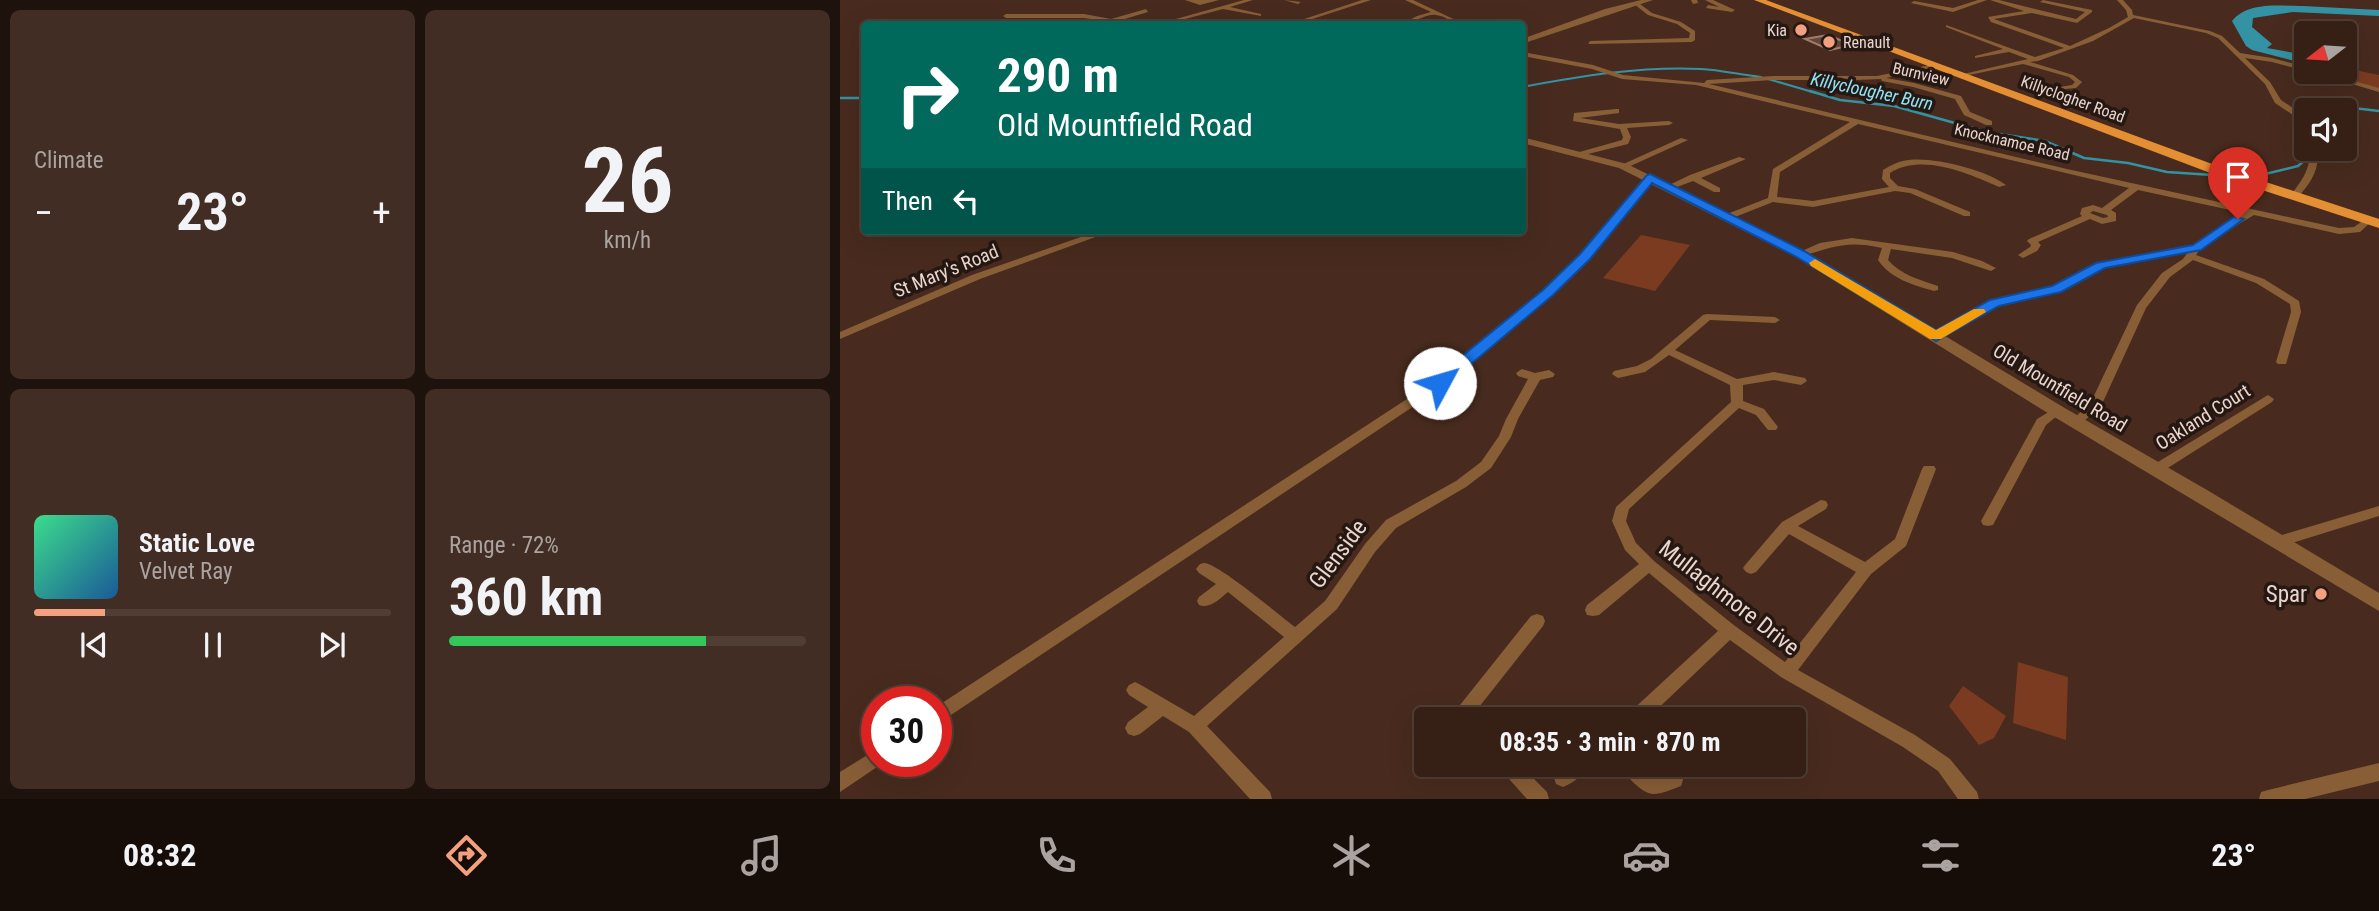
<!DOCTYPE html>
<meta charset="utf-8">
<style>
:root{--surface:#362016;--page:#412d23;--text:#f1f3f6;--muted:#aaa3a1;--line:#503e35;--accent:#f2a07f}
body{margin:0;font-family:"Roboto Condensed",sans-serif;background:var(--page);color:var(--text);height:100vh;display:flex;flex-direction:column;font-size:26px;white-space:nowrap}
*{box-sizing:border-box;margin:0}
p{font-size:23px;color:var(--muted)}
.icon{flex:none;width:38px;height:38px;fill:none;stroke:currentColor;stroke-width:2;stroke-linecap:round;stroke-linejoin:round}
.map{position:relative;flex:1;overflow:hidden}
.sheet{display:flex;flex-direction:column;gap:10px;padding:10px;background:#1e120c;width:840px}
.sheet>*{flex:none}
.hud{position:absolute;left:21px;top:21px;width:665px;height:214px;border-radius:7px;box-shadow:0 7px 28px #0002,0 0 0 2px var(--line);background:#00695c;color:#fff;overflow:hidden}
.needle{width:46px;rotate:253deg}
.buttons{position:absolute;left:1454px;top:21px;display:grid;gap:14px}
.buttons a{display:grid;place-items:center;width:63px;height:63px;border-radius:7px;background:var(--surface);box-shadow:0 7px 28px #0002,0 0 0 2px var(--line);font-size:35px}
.speed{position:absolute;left:21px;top:686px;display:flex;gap:14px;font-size:35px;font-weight:700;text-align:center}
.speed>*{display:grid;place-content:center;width:91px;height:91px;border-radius:50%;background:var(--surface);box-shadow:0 7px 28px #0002,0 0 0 2px var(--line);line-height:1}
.speed .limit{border:10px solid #d22;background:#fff;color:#111}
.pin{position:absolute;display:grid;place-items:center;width:60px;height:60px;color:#fff;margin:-72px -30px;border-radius:50% 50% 50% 0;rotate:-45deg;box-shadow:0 0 7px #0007}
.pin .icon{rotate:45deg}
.me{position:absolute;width:77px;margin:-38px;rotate:51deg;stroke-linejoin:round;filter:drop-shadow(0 0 5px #0008)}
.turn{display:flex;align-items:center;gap:24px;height:147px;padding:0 21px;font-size:32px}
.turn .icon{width:91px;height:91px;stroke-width:2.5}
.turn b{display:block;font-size:49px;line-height:60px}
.then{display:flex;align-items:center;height:66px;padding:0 21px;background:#0003;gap:14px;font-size:26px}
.big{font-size:52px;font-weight:700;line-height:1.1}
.sheet .tile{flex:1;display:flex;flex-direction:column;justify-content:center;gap:10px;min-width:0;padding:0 24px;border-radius:10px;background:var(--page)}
.sheet .dial{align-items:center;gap:0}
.dial b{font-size:91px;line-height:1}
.song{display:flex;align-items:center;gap:21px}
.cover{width:84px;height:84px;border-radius:10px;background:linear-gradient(135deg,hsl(150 70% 55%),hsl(210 70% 35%))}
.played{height:7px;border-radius:4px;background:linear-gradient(90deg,var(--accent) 20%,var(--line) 20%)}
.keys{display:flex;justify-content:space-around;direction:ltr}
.heat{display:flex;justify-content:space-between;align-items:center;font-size:38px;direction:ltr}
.charge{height:10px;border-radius:5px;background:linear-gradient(90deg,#34c759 72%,var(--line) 0)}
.sheet .tiles{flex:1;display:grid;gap:10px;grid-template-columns:repeat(2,1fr)}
.trip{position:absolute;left:574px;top:707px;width:392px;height:70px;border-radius:7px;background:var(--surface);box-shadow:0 7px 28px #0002,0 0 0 2px var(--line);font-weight:700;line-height:70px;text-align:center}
.tab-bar{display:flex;height:112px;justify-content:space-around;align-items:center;background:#160d09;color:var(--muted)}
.tab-bar .icon{width:49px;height:49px}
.tab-bar .active{color:var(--accent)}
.tab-bar b{font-size:32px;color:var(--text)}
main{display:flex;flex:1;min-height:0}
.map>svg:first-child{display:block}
</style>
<main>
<section class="sheet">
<div class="tiles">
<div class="tile"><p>Climate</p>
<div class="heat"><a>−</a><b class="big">23°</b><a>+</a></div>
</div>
<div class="tile dial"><b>26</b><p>km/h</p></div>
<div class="tile">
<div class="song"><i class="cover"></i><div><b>Static Love</b><p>Velvet Ray</p></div></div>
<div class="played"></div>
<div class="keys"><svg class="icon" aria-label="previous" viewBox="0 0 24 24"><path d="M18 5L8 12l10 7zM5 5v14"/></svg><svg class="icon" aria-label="pause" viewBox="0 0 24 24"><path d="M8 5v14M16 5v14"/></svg><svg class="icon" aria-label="next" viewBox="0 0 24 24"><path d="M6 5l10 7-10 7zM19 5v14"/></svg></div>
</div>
<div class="tile"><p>Range · 72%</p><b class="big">360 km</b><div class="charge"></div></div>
</div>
</section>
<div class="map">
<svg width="1539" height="799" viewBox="0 0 1539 799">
<rect width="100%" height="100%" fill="#482b1e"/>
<!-- green -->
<path fill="#7b3b20" d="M1505 68 1539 75V89L1479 72H1505Z
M801 235 850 245 815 291 763 278Z
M1178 662 1228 677 1226 740 1173 723Z
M1123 686 1166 716 1154 738 1139 745 1109 706Z"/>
<!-- water -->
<path fill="#3393a4" d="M1463 6 1539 10V16L1453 12 1413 18 1412 27 1432 44 1427 48 1466 55V64L1412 50 1406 46 1392 21C1408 1 1440 6 1463 6Z"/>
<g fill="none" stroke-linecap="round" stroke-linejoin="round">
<!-- stream-far1 -->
<path stroke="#3393a4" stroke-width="2" d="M928 79 976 93
M682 87C741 76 801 66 861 69 881 70 901 75 921 77"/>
<!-- stream -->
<path stroke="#3393a4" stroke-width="2.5" d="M970 91 1000 100 1054 106 1147 132 1205 141 1244 158 1288 163 1327 172 1372 175
M0 98H24
M1476 110 1505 107 1539 111
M1421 175 1458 166 1465 160 1458 123 1466 121"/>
</g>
<!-- building -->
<path fill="#664639" stroke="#9f7c6d" stroke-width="2" d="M988 35 1012 45 990 50 965 39Z"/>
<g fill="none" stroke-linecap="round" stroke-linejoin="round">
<!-- minor -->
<path fill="#885e36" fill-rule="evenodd" d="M345 0H379L360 5Z
M404 0H413L390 7 421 14V16L383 9 326 24H318Z
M444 0 461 2 458 4Z
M522 0H531L460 23 455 22Z
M565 0H573L624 24C613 25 607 16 596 15 585 13 574 24 562 24L577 16 591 12Z
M851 0H857L858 3 853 4Z
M865 0H873L895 10 892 12 866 8 868 5 879 7Z
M1138 0H1147L1113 12 1071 3 1074 1 1113 8Z
M1150 0H1159L1236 19 1245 12 1200 2 1203 0 1252 10V12L1237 23 1192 13 1154 19 1230 46 1269 28 1288 17 1286 10 1277 0H1283L1292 10 1293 15 1370 31 1382 36 1400 53 1432 58 1466 67V71L1432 62 1405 58 1430 82 1441 100 1465 116 1466 130H1463L1459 119 1435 103 1425 84 1378 38 1366 33 1294 18 1253 41 1198 61 1190 62 1233 75 1242 82 1236 88 1214 90V88L1232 85 1235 82 1229 77 1183 64 1119 77V75L1188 59 1169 52 1135 58V56L1163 49 1106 27V25L1195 57 1224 48 1151 22 1148 17 1184 11Z
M796 1 812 13 841 22 855 31V40L852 42 748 44 750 41 849 38 850 33 837 24 808 15 794 4Z
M306 9 308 12 278 21 288 24 244 18H166L163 16 166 14H244L271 19Z
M528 19 552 22 555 24 526 22Z
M682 52 753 65 783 75 864 83 867 80 933 76H1037L1095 64 1098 66 1097 67 1046 78 1074 83 1121 96 1130 112 1152 121V125H1146L1124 115 1115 99 1073 87 1042 81 1041 79 1015 80 1023 85 1062 92V96L1019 88 1010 82 1009 80H933L869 84 1227 169 1499 228 1514 227 1528 217 1533 220 1520 232 1499 234 1414 215 1362 246 1356 255 1424 279 1459 301 1461 312 1446 364H1438L1436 362 1451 312 1450 304 1416 283 1353 260 1330 277 1306 308 1262 404 1240 425 1236 426 1230 422 1251 402 1297 305 1322 273 1343 259 1348 252 1264 267 1220 291 1159 305 1100 338H1092L1090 336 1151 301 1213 287 1257 263 1353 246 1356 242 1404 213 1298 190 1271 210 1276 213V221L1262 224 1250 219 1198 242 1201 245 1197 251 1183 258 1178 255 1190 247 1191 245 1187 241 1189 239 1242 216 1240 214 1242 208 1253 205 1262 208 1289 188 1018 124 940 172 937 197 973 201 1049 187 1042 179 1043 170C1051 165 1059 161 1069 160 1095 157 1146 170 1166 185L1159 187C1127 173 1082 153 1050 173V178L1058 186 1075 189 1130 212V216H1124L1070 193 1055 191 973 207 933 202 890 219 885 216 887 214 928 198 933 169 1010 122 856 85 782 79 752 69 682 56ZM1253 211 1267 215 1268 217 1263 218 1250 213Z
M1472 72H1482L1539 88V92Z
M776 109H779V113L740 118 779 124 829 121 833 123 829 125 787 128 791 137 788 144 736 157V153L782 140 783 137 780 129 733 121 734 113Z
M841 138 848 140 786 168 779 166Z
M1469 149H1477C1481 168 1470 184 1457 198H1451L1450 196C1461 182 1472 168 1469 149Z
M899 157 906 159 861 178 880 188V192H874L853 181 829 190 825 187 850 175Z
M807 176 814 178 748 259 712 295 604 386 96 725V707L596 380 704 291 742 255Z
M258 231H272L140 279 0 339V332L132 275Z
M1012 238 1113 252 1142 261 1156 268 1151 271 1112 258 1051 249 1048 260C1061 275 1080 280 1098 286V290L1094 291C1073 285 1051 279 1038 260L1042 248C1006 240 993 247 960 257L955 254 980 243Z
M867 314 935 317 940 320 935 323 870 320 835 350 897 379 934 372 965 378 967 381 961 385 934 380 903 385V401L924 409 938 427 936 430H928L916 415 899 408 789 509 786 521 796 543 814 561 895 626 945 662 1016 572 949 534 916 572 911 574 906 572 903 568 906 564 942 522 981 500 986 501 988 505 986 509 958 526 1025 562 1055 539 1082 469 1084 466H1094L1096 469 1066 546 1031 574 958 670 1075 735 1110 759 1137 792 1139 799H1118L1098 771 1063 747 941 677 890 640 807 719H786L789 713 878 631 809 573 759 615 753 616 747 615 745 610 747 605 799 564 785 550 772 521 776 507 891 402 890 385 829 355 805 372 778 378 772 374 774 371 797 366 811 359 863 315Z
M682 369 695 373 709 370 715 374 713 377 700 380 678 419 671 437 651 468 626 487 556 528 535 552 497 609 367 726 430 792 432 799H410L349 732 323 716 300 734 294 736 288 734 285 728 288 722 308 707 289 695 286 690 289 685 295 682 301 685 354 716 444 637 388 592C379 599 371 609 359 605L357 601 359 597 376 584 359 573 356 569 359 565C360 564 362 563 364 563 378 563 440 616 455 627L485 601 525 544 546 520 616 481 641 462 659 436 666 419 688 379 678 376 676 373Z
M1428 395 1434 399 1432 402 1323 471H1313L1311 468 1313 465Z
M1217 407 1223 411 1206 425 1153 525 1148 526 1143 525 1141 521 1197 419Z
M1539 506V516L1452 543 1442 550 1437 548 1435 544 1442 535Z
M697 614 703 616 705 621 703 626 632 716 634 719H615L613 716 616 710 691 616Z
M37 749V761H44L43 763 0 792V772Z
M1539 763V781L1465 799H1419L1421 792 1428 790Z
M659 765H680L707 792 709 799H687L662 771Z
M725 765H748C744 775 733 783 723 787L716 784 714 778 716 772Z
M780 765H802L815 775 834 771 841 774 843 780 841 786C833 789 822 794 813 794 802 794 784 774 780 765Z"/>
<!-- tertiary -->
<path fill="#885e36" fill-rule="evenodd" d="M801 0H813L682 44V39L765 9Z
M682 137 787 164 964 251 1223 407 1367 490 1539 593V611L1211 415 956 257 779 168 682 143Z"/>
<!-- trunk -->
<path fill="#e48f34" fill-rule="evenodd" d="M914 0H926L1383 168 1539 219V228L1373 174Z"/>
</g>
<!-- route -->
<path fill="#1a73e8" stroke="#114b97" stroke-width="2" d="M810 174 964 251 1096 330 1150 300 1212 286 1256 263 1353 245 1394 217 1404 219 1361 250 1265 268 1221 292 1159 306 1096 341 955 256 812 183 750 259 713 295 605 386H594L592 383 594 379 703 290 740 254 807 175Z"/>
<!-- slow -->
<path fill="#f59e0b" d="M975 259 1096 330 1134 309H1144L1146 312 1101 339H1090L971 266 969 263Z"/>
<!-- markers -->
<g fill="#f2a07f" stroke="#251712" stroke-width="2.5">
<circle cx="961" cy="30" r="7"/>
<circle cx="989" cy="42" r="7"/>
<circle cx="1481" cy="594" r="7"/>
</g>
<g text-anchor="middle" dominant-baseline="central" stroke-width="7" stroke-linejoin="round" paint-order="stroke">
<!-- far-poi labels -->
<g font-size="16" fill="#ead6cf" stroke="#251712" text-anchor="end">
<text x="947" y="30">Kia</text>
<text x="1003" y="42" text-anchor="start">Renault</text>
</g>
<!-- far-street labels -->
<g font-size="16" fill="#ead6cf" stroke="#251712">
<text transform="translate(1081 74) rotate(13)">Burnview</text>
<text transform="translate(1233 99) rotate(20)">Killyclogher Road</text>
<text transform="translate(1172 142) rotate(13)">Knocknamoe Road</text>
</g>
<!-- far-water labels -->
<g font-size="18" font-style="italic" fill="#8ee4f5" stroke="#251712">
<text transform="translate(1032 91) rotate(12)">Killyclougher Burn</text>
</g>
<!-- street labels -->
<g font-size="19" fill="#ead6cf" stroke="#251712">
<text transform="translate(106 271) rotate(-22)">St Mary's Road</text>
<text transform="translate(1220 388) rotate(31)">Old Mountfield Road</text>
<text transform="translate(1363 417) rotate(-32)">Oakland Court</text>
</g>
<!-- near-street labels -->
<g font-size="23" fill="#ead6cf" stroke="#251712">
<text transform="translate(498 554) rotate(-53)">Glenside</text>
<text transform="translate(889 598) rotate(38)">Mullaghmore Drive</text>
</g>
<!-- near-poi labels -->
<g font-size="23" fill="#ead6cf" stroke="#251712" text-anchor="end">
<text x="1467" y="594">Spar</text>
</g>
</g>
</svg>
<div class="buttons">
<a><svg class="needle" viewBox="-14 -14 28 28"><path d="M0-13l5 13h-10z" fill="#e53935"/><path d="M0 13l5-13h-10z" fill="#aaa3a1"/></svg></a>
<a><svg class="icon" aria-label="sound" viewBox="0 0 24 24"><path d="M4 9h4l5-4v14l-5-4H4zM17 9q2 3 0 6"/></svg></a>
</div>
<div class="speed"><div class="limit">30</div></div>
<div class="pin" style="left:1398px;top:219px;background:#d93025"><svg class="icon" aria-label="arrive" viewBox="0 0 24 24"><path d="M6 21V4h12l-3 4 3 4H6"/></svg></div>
<svg class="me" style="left:600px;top:383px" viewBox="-20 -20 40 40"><circle r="19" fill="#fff"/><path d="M0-13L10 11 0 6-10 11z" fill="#1a73e8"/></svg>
<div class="trip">08:35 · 3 min · 870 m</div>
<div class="hud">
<div class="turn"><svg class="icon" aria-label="right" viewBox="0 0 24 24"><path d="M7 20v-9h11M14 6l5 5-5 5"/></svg><div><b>290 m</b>Old Mountfield Road</div></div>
<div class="then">Then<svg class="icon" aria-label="left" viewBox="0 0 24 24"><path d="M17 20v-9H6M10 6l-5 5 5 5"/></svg></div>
</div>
</div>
</main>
<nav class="tab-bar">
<b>08:32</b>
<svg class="icon active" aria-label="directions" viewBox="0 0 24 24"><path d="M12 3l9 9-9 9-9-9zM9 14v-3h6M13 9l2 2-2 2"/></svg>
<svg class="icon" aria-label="music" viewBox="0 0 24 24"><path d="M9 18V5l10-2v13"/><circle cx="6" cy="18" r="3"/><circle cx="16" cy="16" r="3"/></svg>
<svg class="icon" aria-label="phone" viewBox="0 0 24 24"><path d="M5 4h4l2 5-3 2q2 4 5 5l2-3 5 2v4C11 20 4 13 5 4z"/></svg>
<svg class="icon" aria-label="climate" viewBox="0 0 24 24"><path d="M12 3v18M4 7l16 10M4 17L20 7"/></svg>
<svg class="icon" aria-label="car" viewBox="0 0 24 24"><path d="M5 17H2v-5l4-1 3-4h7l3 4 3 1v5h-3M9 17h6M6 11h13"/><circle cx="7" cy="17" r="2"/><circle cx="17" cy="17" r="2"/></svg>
<svg class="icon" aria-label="filters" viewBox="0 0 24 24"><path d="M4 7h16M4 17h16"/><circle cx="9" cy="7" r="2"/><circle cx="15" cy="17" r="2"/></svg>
<b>23°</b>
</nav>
